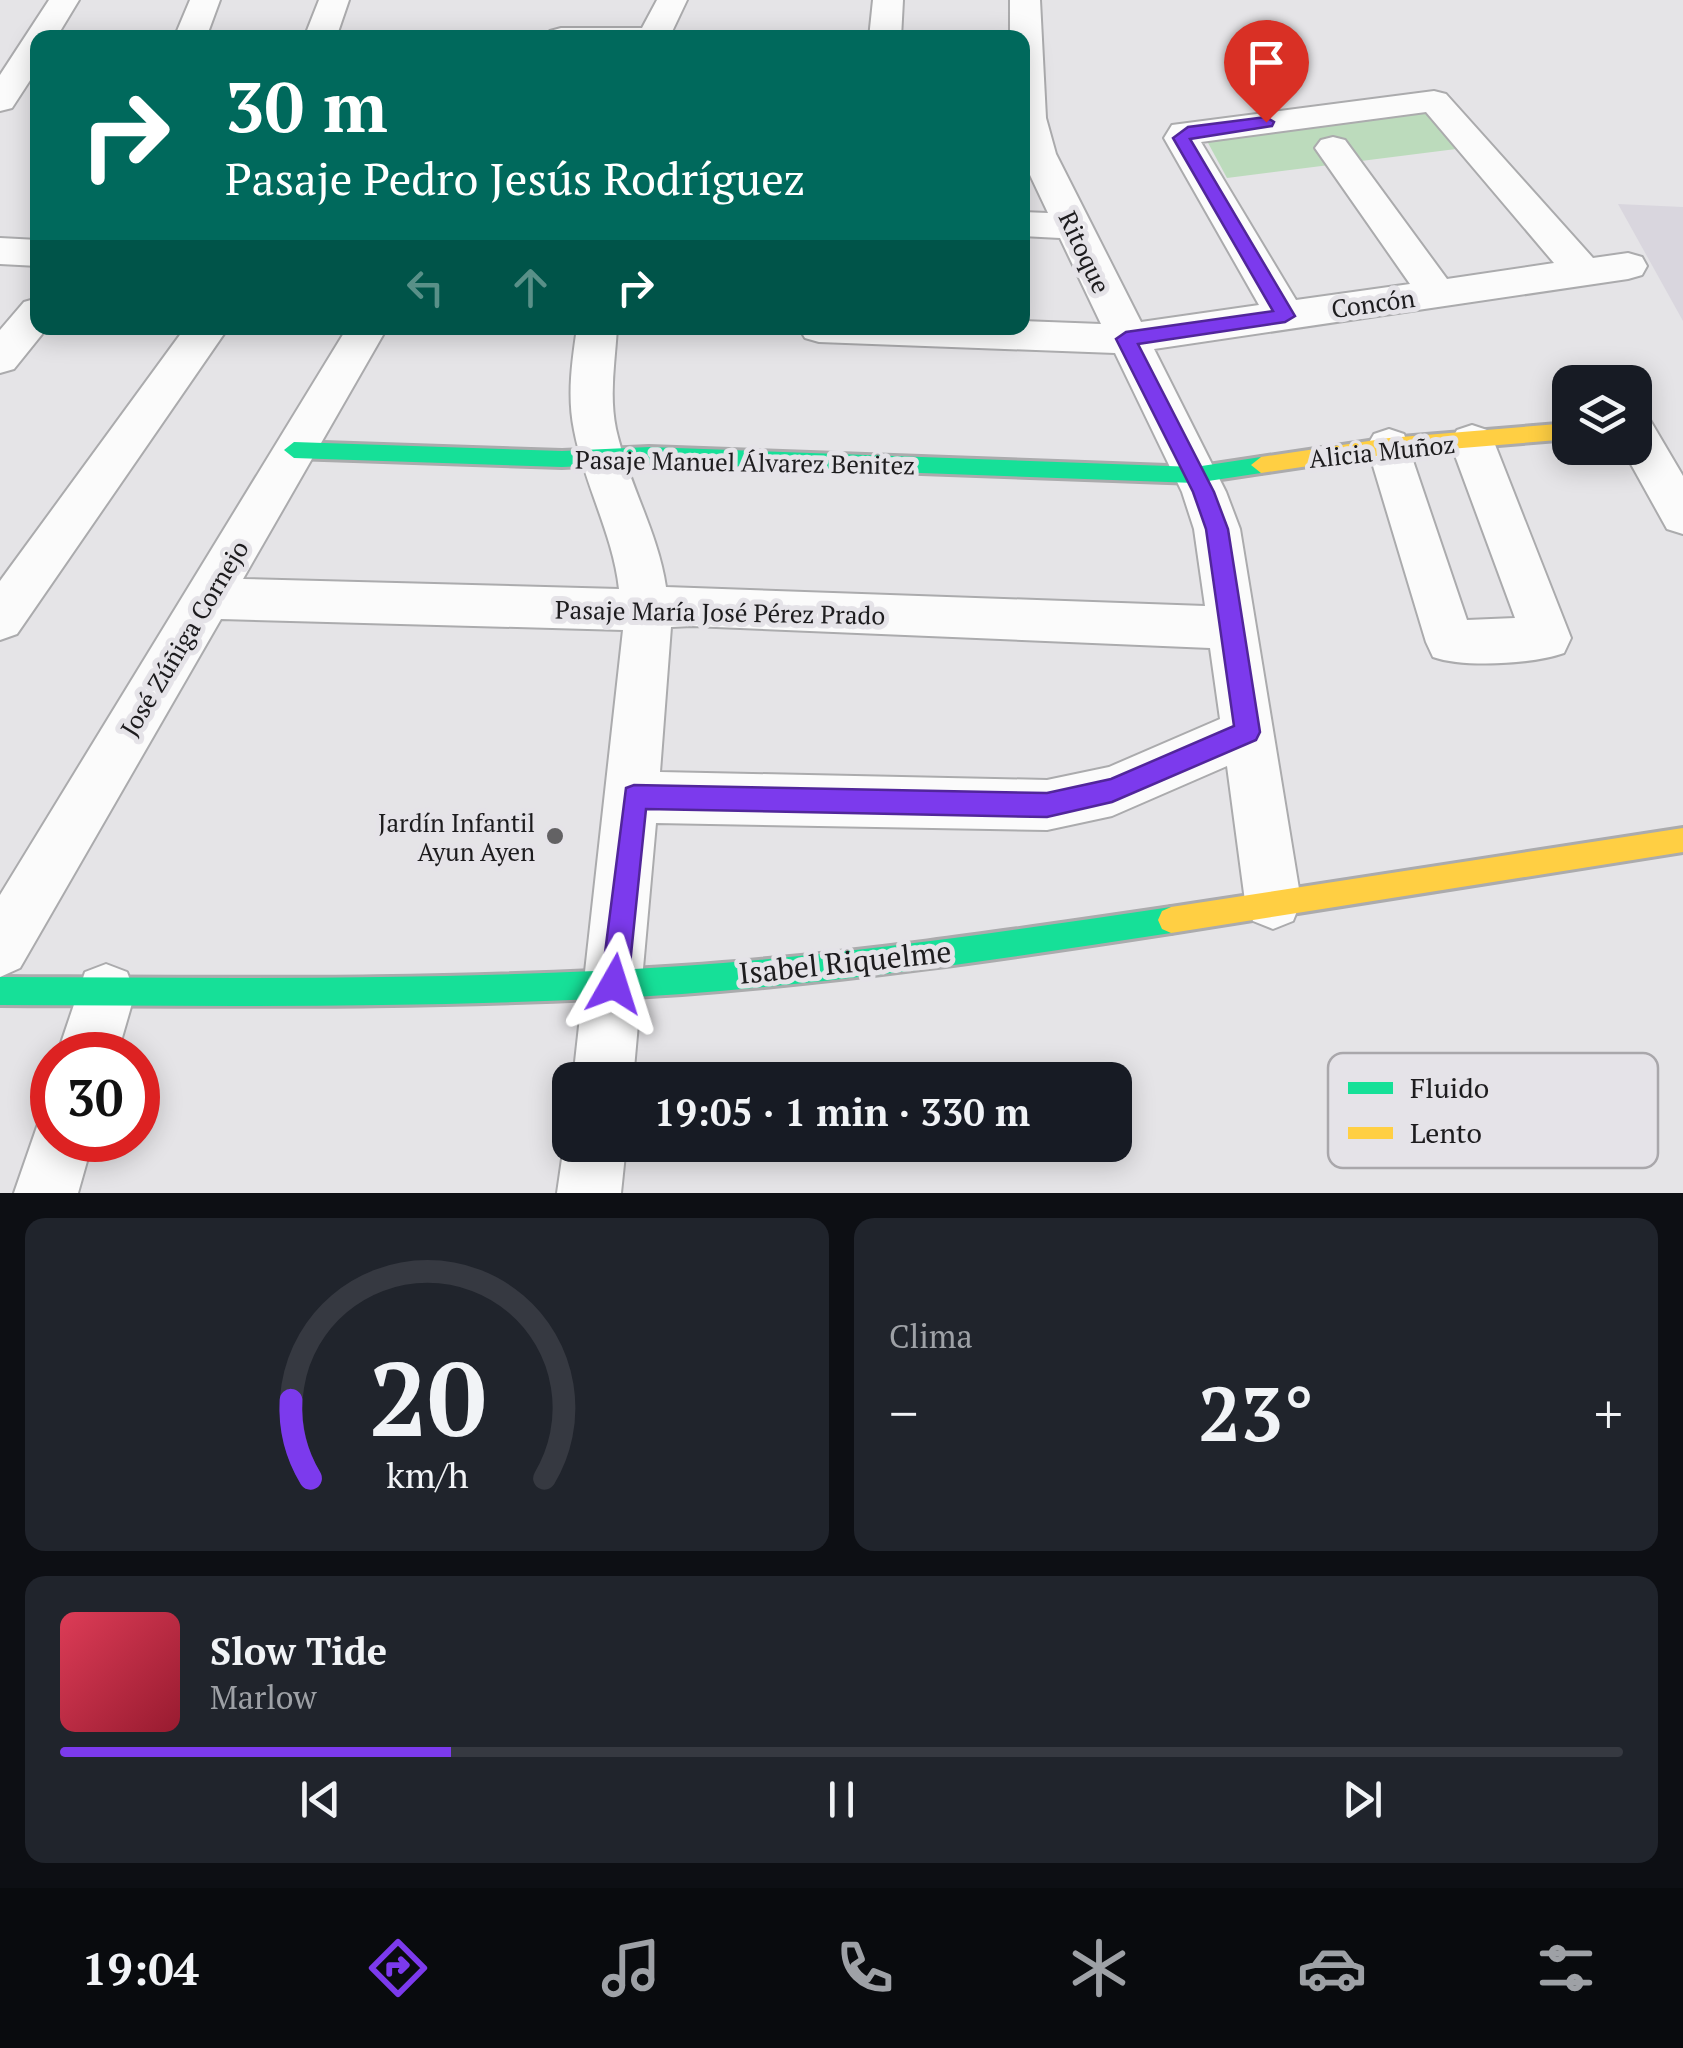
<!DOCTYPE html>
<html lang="es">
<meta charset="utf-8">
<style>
:root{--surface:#171b24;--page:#20242c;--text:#f1f3f6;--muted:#9ea1a6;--line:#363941;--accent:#7c3aed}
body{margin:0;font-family:"PT Serif",serif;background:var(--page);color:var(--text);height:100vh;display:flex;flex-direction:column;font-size:38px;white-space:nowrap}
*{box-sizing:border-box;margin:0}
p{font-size:32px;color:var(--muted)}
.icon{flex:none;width:55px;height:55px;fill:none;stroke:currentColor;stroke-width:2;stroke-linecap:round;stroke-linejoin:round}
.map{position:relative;height:1193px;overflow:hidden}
.sheet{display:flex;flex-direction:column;gap:25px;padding:25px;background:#0d0f14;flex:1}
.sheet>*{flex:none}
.guide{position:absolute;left:30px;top:30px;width:1000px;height:305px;border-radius:20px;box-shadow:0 5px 25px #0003;background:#00695c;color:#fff;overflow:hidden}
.buttons{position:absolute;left:1552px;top:365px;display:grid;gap:20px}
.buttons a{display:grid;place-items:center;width:100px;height:100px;border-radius:20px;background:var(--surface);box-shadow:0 5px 25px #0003;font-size:50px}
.speed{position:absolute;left:30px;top:1032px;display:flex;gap:20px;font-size:50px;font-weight:700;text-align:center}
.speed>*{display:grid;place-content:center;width:130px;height:130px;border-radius:50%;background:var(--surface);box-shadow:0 5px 25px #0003;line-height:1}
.speed .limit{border:15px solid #d22;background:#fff;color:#111}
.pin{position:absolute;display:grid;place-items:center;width:85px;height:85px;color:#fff;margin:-102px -42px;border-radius:50% 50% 50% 0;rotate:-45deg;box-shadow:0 0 10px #0007}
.pin .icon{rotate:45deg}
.me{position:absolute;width:110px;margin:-55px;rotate:6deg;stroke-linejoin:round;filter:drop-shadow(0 0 8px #0008)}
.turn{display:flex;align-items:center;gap:35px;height:210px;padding:0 30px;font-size:45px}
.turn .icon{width:130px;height:130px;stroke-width:2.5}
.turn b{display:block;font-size:70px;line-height:85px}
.lanes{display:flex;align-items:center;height:95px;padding:0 30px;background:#0003;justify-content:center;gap:50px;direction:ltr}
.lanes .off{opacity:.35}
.big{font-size:75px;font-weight:800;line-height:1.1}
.sheet .tile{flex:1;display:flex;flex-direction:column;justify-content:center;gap:15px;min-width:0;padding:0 35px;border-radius:20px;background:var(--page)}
.sheet .dial{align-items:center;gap:0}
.dial svg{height:260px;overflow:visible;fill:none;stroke:var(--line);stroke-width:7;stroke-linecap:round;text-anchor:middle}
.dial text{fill:var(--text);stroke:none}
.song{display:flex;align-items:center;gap:30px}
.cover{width:120px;height:120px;border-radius:15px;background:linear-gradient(135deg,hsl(350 70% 55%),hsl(350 70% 35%))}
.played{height:10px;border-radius:5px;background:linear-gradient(90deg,var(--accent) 25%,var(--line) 25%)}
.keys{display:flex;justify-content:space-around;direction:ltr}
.heat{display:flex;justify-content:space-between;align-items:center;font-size:55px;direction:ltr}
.sheet .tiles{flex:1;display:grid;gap:25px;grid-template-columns:1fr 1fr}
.tile:last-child{grid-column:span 2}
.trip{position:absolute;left:552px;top:1062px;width:580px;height:100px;border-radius:20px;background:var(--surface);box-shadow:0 5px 25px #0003;font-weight:800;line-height:100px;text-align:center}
.dock{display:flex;height:160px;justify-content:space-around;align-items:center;background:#090b0e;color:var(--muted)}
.dock .icon{width:70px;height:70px}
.dock .current{color:var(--accent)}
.dock b{font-size:45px;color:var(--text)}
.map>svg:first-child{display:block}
</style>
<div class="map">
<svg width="1683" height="1193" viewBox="0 0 1683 1193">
<rect width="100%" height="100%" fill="#e5e4e7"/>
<!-- built -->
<path fill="#d9d6de" d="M1618 204 1683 207V321Z"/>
<!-- green -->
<path fill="#bcdbbc" d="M1429 111 1456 149 1227 178 1207 141Z"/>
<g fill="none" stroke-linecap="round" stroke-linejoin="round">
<defs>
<path id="street" d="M49 0H79L56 38H38V68L12 108 0 111V75Z
M190 0H220L206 38H174Z
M319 0H349L336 38H304Z
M657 0H687L669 38H545L550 31 561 28H642Z
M873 0H903L901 38H869Z
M1010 0H1040L1046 118 1056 154 1141 322 1259 305 1164 138 1172 125 1434 91 1446 94 1593 258 1628 253 1642 257 1647 266 1642 275 1628 279 1154 349 1226 492 1240 529 1301 901 1293 921 1273 929 1253 921 1245 901 1227 766 1112 816 1047 830 656 823 633 1080H573L623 630 221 619 20 968 0 977V895L347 328H387L243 579 619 589C613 534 584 484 574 430 567 396 572 361 577 328H617C615 362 609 395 616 429 628 483 658 532 666 587L1205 606 1194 529 1182 492 1115 353 819 342 805 338 799 328H1022V321L1101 324 1060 238 1022 236V212L1048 213 1022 158V38H1010ZM1426 112 1554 263 1447 279 1345 140 1333 137 1321 140 1315 148 1410 284 1296 300 1201 142ZM692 626 1210 648 1220 719 1109 767 1047 780 660 772 671 627Z
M0 238 38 240V266L0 264Z
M38 298V328H47L14 369 0 373V330L24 302Z
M185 328H228L17 634 0 640V581Z
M1635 416 1650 420 1683 476V534L1667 529 1622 448H1635Z
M1472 425 1487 430 1494 442 1571 638 1564 653C1533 664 1464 668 1433 657L1426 642 1367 446 1374 434 1389 429 1404 434 1467 620 1515 618 1450 442 1457 430Z
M106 964 127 972 135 993 117 1055H57L85 972Z
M52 1113V1140H93L78 1193H14L40 1118Z
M570 1130V1145H626L621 1193H557L564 1145Z"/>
<path id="fast" d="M294 442 562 451 649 447 1195 467 1261 457 1271 465 1261 473 1195 483 649 463 562 467 294 458 284 450Z
M1171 907 1180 911 1184 920 1180 929 1171 933C1009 958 846 982 682 994 455 1009 227 1006 0 1005V977C227 978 455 981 682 966 846 955 1009 931 1171 907Z"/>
<path id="slow" d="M1570 423V439L1389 454 1261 473 1251 465 1261 457 1389 438Z
M1683 828V852L1171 933 1162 929 1158 920 1162 911 1171 907Z"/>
</defs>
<!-- street casing -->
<use href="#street" stroke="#ababad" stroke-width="4"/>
<!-- fast casing -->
<use href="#fast" stroke="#ababad" stroke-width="6"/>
<!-- slow casing -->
<use href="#slow" stroke="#ababad" stroke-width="6"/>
<!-- street -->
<use href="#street" fill="#fbfbfb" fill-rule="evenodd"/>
<!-- fast -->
<use href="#fast" fill="#16e098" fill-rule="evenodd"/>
<!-- slow -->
<use href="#slow" fill="#ffcf43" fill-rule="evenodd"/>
</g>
<!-- route -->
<path fill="#7c3aed" stroke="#51269a" stroke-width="2.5" d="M1266 117 1274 122 1272 126 1190 139 1295 316 1285 322 1138 344 1214 492 1228 529 1260 732 1256 740 1112 802 1047 817 646 809 628 984 624 994 614 998 605 994 601 984 626 788 634 785 1047 793 1111 779 1234 726 1206 529 1193 492 1116 339 1126 332 1273 311 1173 138 1188 127Z"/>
<!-- markers -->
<circle fill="#636264" stroke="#e5e3e8" stroke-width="4" cx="555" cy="836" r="10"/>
<g text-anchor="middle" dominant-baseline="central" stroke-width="10" stroke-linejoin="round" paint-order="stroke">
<!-- street labels -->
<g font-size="25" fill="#1d1c1e" stroke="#e5e3e8">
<text transform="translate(1085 252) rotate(65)">Ritoque</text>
<text transform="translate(1373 303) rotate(-8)">Concón</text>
<text transform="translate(1382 451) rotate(-6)">Alicia Muñoz</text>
<text transform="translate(745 462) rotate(1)">Pasaje Manuel Álvarez Benitez</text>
<text transform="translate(720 612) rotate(1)">Pasaje María José Pérez Prado</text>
<text transform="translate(184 638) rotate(-59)">José Zúñiga Cornejo</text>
</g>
<!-- poi labels -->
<g font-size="25" fill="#1d1c1e" stroke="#e5e3e8" text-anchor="end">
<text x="535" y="822">Jardín Infantil<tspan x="535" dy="29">Ayun Ayen</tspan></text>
</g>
<!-- near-street labels -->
<g font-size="30" fill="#1d1c1e" stroke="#e5e3e8">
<text transform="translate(845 962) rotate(-6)">Isabel Riquelme</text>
</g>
</g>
<!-- legend -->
<rect x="1328" y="1053" width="330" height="115" rx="15" fill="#e5e3e8" stroke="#a9a7ab" stroke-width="2.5"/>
<rect x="1348" y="1082" width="45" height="12" fill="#16e098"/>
<rect x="1348" y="1127" width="45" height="12" fill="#ffcf43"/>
<g font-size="28" fill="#1d1c1e">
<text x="1410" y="1098">Fluido</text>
<text x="1410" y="1143">Lento</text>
</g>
</svg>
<div class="buttons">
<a><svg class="icon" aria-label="layers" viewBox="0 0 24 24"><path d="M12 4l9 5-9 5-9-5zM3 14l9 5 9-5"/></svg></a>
</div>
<div class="speed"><div class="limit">30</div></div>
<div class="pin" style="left:1266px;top:122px;background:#d93025"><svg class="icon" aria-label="arrive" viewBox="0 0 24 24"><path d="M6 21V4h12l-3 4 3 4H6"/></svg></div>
<svg class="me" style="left:614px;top:984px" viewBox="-20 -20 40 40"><path d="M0-17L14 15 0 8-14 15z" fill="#7c3aed" stroke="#fff" stroke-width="4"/></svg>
<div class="trip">19:05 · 1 min · 330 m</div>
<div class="guide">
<div class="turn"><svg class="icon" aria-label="right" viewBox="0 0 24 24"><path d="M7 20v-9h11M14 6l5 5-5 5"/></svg><div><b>30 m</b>Pasaje Pedro Jesús Rodríguez</div></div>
<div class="lanes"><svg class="icon off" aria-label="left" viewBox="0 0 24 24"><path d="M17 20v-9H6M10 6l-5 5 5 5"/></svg><svg class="icon off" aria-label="ahead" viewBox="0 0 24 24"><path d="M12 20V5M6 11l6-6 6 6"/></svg><svg class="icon" aria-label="right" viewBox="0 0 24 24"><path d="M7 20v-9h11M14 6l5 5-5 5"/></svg></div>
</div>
</div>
<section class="sheet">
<div class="tiles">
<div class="tile dial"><svg viewBox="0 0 100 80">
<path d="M14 69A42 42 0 1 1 86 69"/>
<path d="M14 69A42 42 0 0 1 8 45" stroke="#7c3aed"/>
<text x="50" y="56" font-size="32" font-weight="700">20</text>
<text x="50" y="72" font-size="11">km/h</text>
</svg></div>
<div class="tile"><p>Clima</p>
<div class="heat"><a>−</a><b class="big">23°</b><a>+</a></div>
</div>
<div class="tile">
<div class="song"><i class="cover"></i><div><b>Slow Tide</b><p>Marlow</p></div></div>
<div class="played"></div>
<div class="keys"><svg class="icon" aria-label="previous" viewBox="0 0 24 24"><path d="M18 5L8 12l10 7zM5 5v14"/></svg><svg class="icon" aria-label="pause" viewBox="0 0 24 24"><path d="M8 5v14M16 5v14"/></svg><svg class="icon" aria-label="next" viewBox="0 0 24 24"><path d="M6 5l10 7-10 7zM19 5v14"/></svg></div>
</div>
</div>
</section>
<nav class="dock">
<b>19:04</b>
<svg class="icon current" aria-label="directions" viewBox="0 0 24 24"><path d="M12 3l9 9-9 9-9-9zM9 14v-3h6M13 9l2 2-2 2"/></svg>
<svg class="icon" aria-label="music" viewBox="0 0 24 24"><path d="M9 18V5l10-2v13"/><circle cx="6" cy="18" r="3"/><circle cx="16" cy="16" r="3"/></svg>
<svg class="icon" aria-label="phone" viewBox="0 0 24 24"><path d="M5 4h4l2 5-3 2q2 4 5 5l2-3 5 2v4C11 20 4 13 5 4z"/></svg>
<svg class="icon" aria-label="climate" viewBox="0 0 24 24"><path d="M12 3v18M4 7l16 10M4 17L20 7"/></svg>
<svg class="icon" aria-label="car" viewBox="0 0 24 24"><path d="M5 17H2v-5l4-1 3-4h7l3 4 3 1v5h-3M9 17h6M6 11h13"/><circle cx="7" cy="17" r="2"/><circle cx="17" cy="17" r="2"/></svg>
<svg class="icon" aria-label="filters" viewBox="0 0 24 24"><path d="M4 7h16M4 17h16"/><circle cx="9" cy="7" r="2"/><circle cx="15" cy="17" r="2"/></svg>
</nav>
